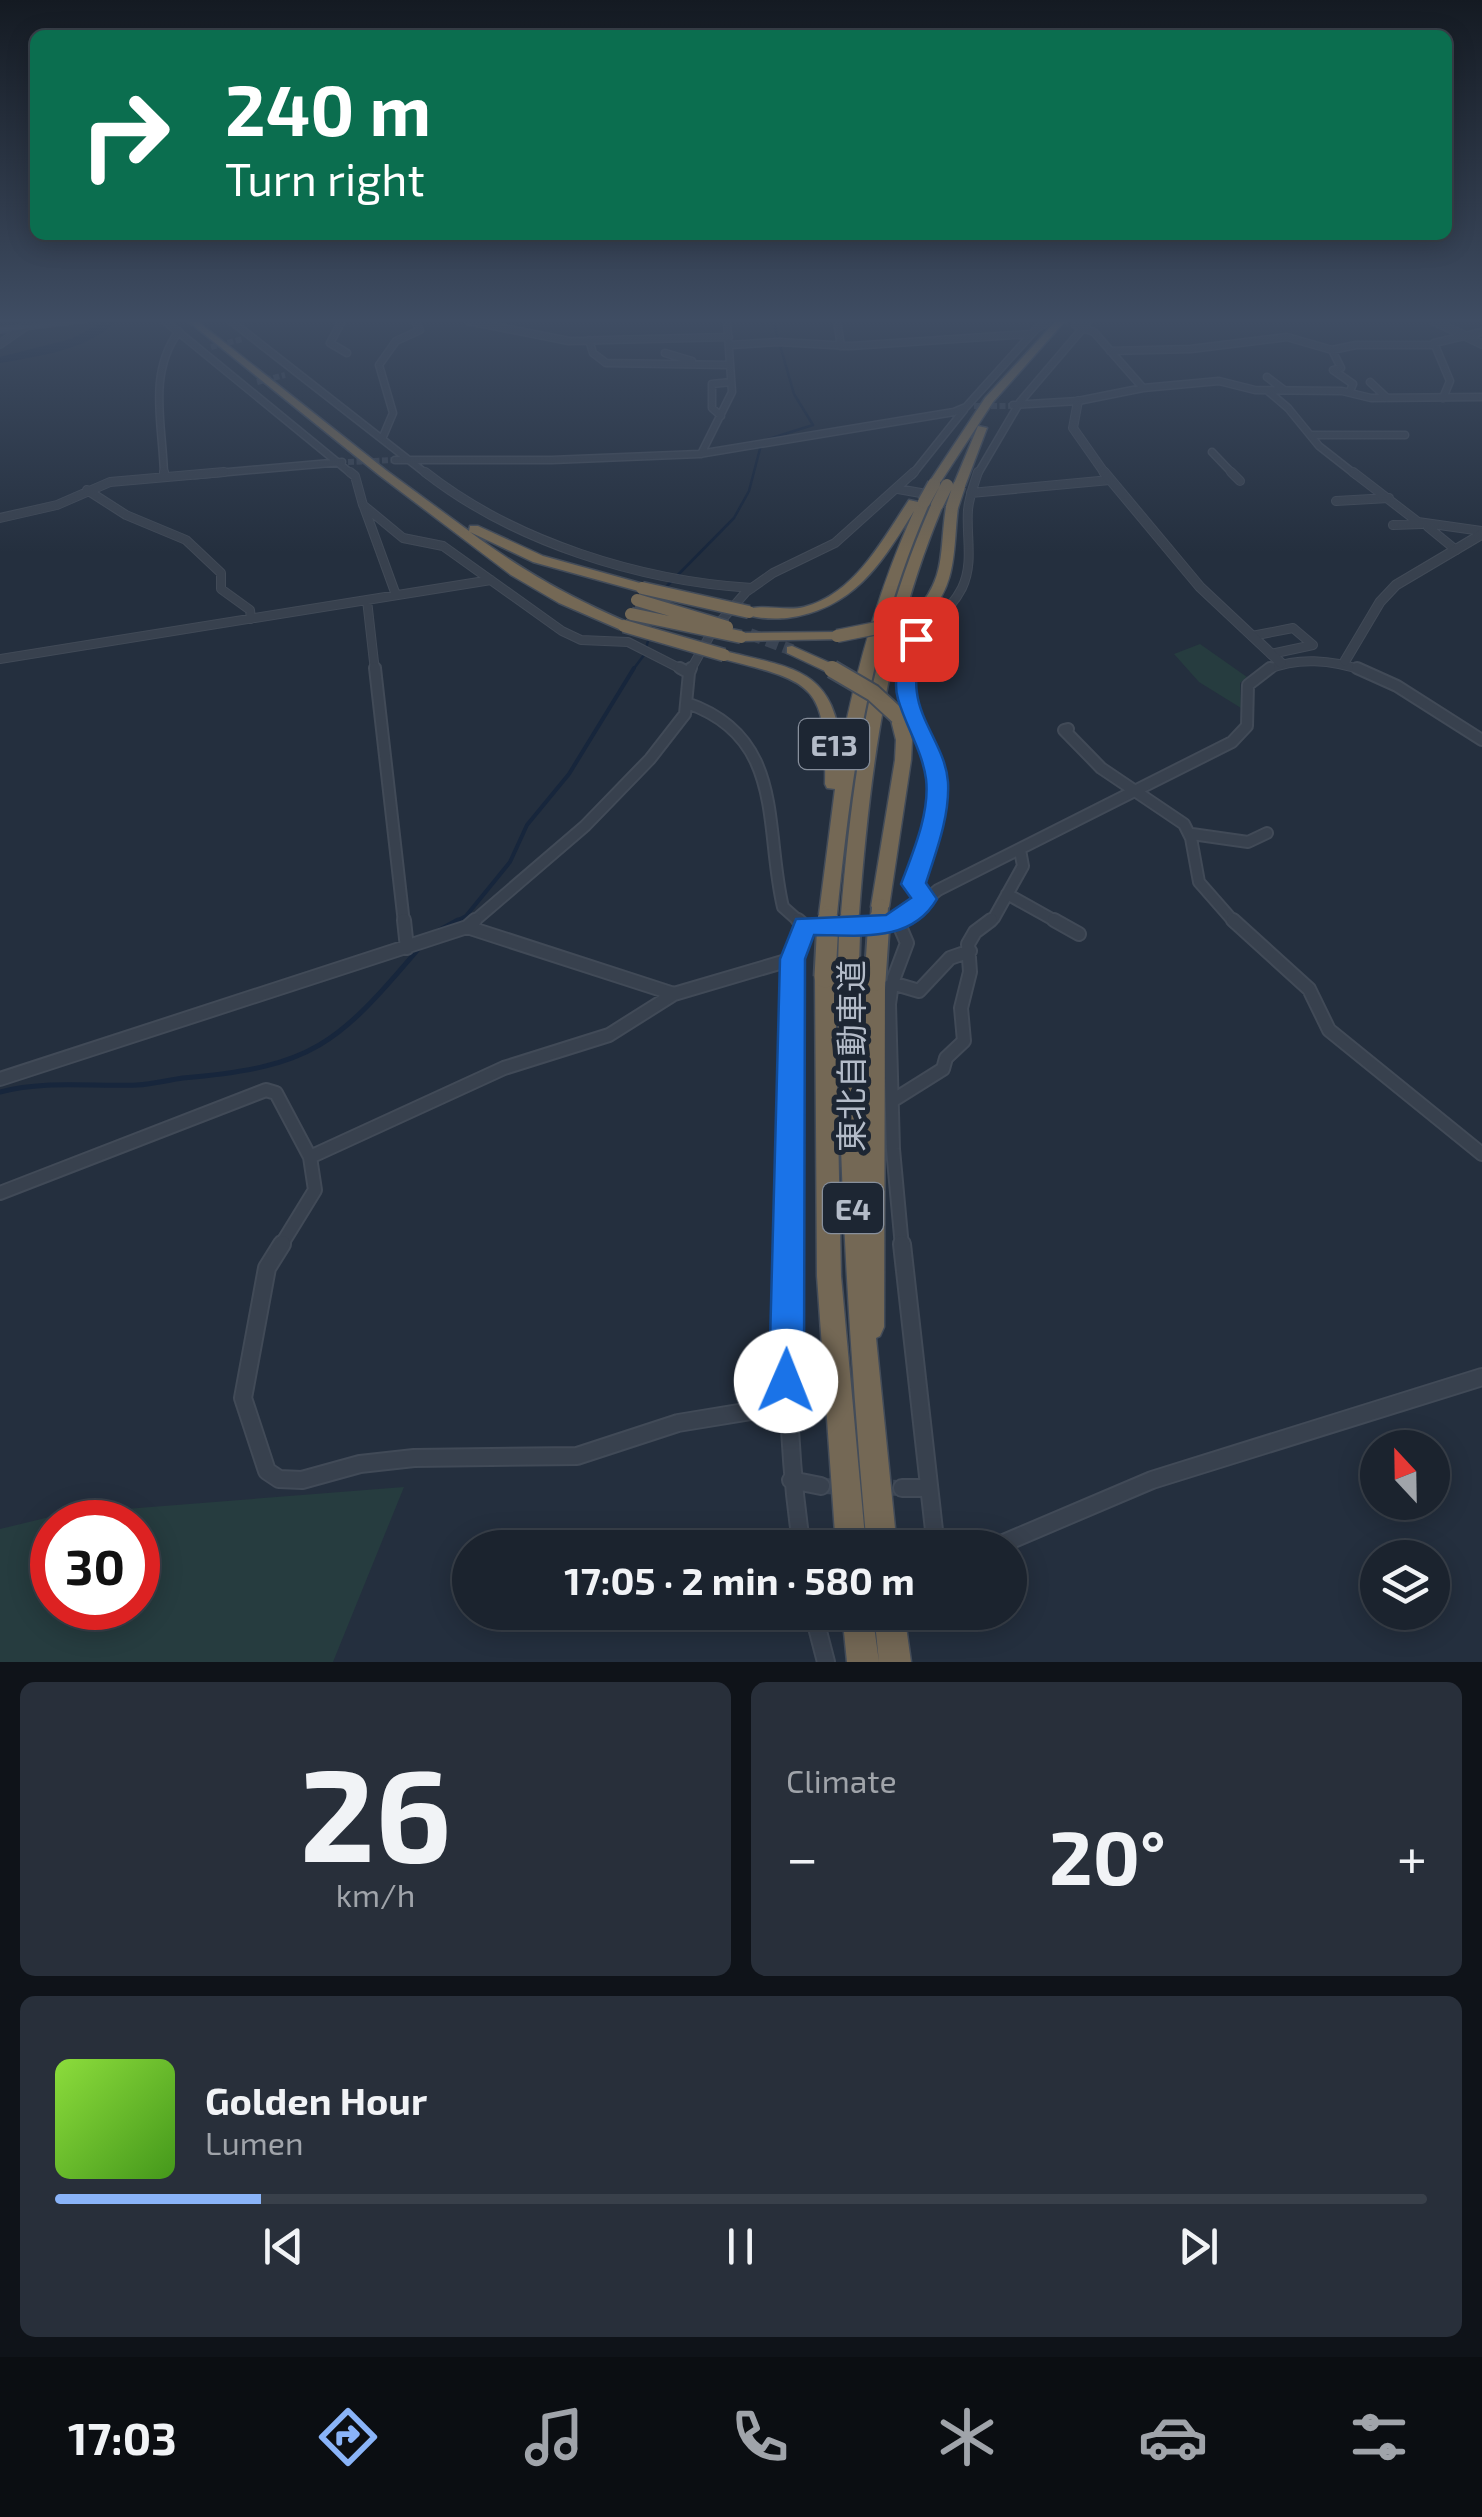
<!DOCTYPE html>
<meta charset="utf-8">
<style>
:root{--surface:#1b232e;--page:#282f3a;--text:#f1f3f6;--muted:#a0a4aa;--line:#39404a;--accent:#8ab4f8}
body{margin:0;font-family:"Exo 2","Noto Sans JP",sans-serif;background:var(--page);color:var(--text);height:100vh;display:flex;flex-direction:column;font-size:38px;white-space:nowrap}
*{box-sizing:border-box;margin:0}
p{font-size:32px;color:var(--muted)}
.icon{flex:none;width:55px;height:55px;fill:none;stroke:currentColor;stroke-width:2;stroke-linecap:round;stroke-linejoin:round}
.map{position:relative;height:1662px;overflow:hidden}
.details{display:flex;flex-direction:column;gap:20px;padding:20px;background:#0f1319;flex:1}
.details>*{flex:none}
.banner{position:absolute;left:30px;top:30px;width:1422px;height:210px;border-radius:15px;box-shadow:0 5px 25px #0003,0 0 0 2px var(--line);background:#0b6e4f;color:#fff;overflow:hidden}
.needle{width:65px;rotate:338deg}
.controls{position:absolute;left:1360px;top:1430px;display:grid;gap:20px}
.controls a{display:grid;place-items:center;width:90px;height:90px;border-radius:50%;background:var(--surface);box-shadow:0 5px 25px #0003,0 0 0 2px var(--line);font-size:50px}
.speed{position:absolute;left:30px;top:1500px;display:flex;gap:20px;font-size:50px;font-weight:700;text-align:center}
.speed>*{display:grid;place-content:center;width:130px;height:130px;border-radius:50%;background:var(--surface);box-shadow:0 5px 25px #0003,0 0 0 2px var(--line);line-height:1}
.speed .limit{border:15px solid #d22;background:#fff;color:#111}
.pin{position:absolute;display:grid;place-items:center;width:85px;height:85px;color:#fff;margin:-42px;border-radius:20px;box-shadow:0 5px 15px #0006}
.me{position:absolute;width:110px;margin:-55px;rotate:1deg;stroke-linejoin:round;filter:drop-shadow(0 0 8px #0008)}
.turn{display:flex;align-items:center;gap:35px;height:210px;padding:0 30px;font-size:45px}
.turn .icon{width:130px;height:130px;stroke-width:2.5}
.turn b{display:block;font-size:70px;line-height:85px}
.big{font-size:75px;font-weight:700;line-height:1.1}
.details .tile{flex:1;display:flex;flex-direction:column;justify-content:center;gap:15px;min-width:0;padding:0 35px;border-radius:15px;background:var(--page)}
.details .dial{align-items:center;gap:0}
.dial b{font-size:130px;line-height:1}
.song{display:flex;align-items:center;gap:30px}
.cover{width:120px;height:120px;border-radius:15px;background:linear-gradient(135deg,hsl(90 70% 55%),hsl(100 70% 35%))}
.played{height:10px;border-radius:5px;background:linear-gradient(90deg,var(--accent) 15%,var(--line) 15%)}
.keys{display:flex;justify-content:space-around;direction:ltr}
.heat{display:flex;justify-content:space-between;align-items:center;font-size:55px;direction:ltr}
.details .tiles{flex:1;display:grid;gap:20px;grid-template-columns:1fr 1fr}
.tile:last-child{grid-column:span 2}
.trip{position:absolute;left:452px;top:1530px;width:575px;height:100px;border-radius:50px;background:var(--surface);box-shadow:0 5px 25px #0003,0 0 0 2px var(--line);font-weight:700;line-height:100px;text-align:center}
.dock{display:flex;height:160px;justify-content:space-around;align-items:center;background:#0b0e12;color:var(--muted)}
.dock .icon{width:70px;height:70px}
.dock .on{color:var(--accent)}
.dock b{font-size:45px;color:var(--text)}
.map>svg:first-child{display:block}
</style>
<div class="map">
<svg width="1482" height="1662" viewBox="0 0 1482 1662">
<rect width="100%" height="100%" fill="#242f3e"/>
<!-- green -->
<path fill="#263c3f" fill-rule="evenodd" d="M1200 644 1247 677 1240 683 1241 708 1199 682 1174 654Z
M404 1487 333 1662H0V1529L62 1514ZM52 1522H138V1608H52Z"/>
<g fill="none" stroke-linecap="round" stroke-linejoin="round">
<!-- stream-far2 -->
<path stroke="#17263c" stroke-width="2.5" d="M665 588 734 518 749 491 762 441 813 425 794 394 773 321
M632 671 644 655 654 620"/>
<!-- stream-far1 -->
<path stroke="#17263c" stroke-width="4" d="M453 923 466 916 510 862 527 825 569 774 634 668"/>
<!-- stream -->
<path stroke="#17263c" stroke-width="5" d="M438 931 458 920
M0 1092C46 1080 91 1087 137 1085 153 1084 168 1080 183 1078 313 1067 337 1045 420 947"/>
<!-- river -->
<path fill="#17263c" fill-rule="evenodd" d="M105 321H116C88 350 39 356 0 363V357L71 339Z"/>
<!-- minor-tunnel-far1 -->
<path stroke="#3a4453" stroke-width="6" stroke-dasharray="6 2.5" stroke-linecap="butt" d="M1063 321 1075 325
M211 347 243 339
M257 382 285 375
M974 406H1012
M348 462 395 460"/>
<!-- minor-tunnel -->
<path stroke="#3a4453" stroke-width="16" stroke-dasharray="16 8" stroke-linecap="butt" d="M821 1486 902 1488"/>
<!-- motorway-tunnel -->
<path stroke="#3a4453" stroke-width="12" stroke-dasharray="12 6" stroke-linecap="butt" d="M750 634 792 650"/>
<defs>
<path id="minor-far4" d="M165 321 353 475
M231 321 428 475
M342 321 330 343 347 353
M468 321 569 341 729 337
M837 321 841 346
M1075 325 1094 332 1143 388
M589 340 593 353 606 363 729 365
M730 345 778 342 851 346 1030 334
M1332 350 1341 368 1333 370 1353 384 1350 391
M1110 351 1191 349 1287 337 1332 350 1356 345H1433
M665 353 692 361
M1267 377 1284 390
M1370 382 1387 398
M1268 391 1288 408 1319 446 1356 475
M1443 398 1450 381 1434 343 1482 332
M1013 405 1078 401 1143 388 1219 381 1255 390 1342 391 1371 398 1482 397
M721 416 712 408V384L731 382
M1310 435H1405
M382 439 393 413 379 365 396 341 420 330 415 321
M1212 452 1234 475
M701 454 732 392 727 321
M395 460H552L699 454 954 412 966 407 1037 328 1050 321
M164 475C163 425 147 374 179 331
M195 475 342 462
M912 475 964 410
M977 475 1020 402 1089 321"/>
<path id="minor-far3" d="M164 472V476
M350 472 355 476 363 505 403 538 443 546 562 631 581 640 628 642 685 671
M425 472C514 542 640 581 752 588
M1231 472 1240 481
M1353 472 1418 522 1482 531
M898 489 932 495
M87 490 126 515 186 540 221 573V589L250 610 251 619
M971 493 1110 480
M1336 501 1389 498
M364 507 396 595
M0 518 57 505 110 482 224 472
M1393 525 1422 524
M1428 527 1456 550
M367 600 375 671
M1252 636 1293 628 1313 645 1271 654
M0 659 491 580
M690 671 713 630 746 592 773 573 835 543 914 472
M907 671C913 627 945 622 962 588 974 563 966 536 968 510 969 497 974 485 978 472
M1265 671C1296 656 1333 660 1364 671"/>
<path id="minor-far2" d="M375 668 404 923
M908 668C902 709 932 736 936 775 940 812 923 849 913 884L924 899
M1357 668 1397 686 1482 740
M689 673 691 668
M687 703C786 737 764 828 783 907L801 923
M1068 729 1064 730 1101 768 1184 824 1191 838 1199 882 1235 923
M1192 834 1248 842 1267 833
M1007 894 1059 923
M472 923 585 826 650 759 685 714 689 673 680 668
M884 923 898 922 938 890 1232 742 1247 726 1248 685 1270 668
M987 923 994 918 1023 866 1020 850"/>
<path id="minor-far1" d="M404 920 407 948
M798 920 805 926 827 925
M1054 920 1079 934
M1233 920 1309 989 1329 1030 1482 1154
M849 925 900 920
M467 927 674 994 793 959 805 926
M892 983 907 943 898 922
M0 1079 467 927 475 920
M892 1101 943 1069 946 1058 964 1041 961 1008 970 972 968 944 975 932 991 920
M310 1157 504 1068 609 1035 674 994
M0 1193 266 1090 276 1093 310 1157 315 1190 280 1247
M788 1247 793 959
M902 1247 893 1149 889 1004 892 983 919 991 950 958 970 951"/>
<path id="minor" d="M282 1244 267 1268 243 1398 267 1471 279 1479 302 1480 360 1464 414 1458 577 1456 678 1423 787 1405
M788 1244C787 1347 786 1447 802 1548
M902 1244 936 1548
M791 1480 821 1486
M902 1488H926
M992 1548 1152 1480 1482 1377
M813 1612 826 1662"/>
<path id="tertiary-far1" d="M1434 321 1482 344
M0 344 33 321
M1078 401 1073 428 1106 475"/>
<path id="tertiary" d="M1104 472 1200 587 1281 663
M1345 661 1380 602 1396 585 1482 534"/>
<path id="secondary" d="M66 321H87L0 332V328Z"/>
<path id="motorway" d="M188 321H197L387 471 469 531 470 526H478L543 556 647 585V591L642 592 533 562 470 532C525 572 567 596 629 623V629H619L559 603 511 575 379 475Z
M1056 321H1065L993 402 938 486H930L928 484 985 398Z
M978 426 987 428 965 486 955 488 953 486Z
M924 498 930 502C870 638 852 767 837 914L835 919H821L819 914 835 789 827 788 825 784C827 682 813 682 719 658L717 655 724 651C792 668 834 668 841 748 857 666 879 588 914 511 881 564 854 609 787 618 774 619 753 619 742 612 757 602 785 612 804 607 855 594 882 540 909 500L918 502Z
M937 501 943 505C886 641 870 768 859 914L857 919H843L841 914C853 768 872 641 931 505Z
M952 503 958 507C953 547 958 586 926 616H916L914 613C947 577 939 552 946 507Z
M837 632 844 636 842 639 741 641 734 637 741 633Z
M792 646 837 666 839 669 832 673 827 672 787 653V647Z
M898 711 906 716 912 740 911 760 889 907 887 912H873L871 907 895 760 896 740 890 716Z
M825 969 832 971 835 977 841 1276 866 1548H836L817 1276 815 977 818 971Z
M848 970 855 972 858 978 862 1128 865 980 868 974 875 972 882 974 885 980 884 1327 880 1336 876 1338 897 1548H867C850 1358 838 1169 838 978L841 972Z
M842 1612H872L879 1662H847Z
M874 1612H904L911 1662H879Z"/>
</defs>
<!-- minor-far4 casing -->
<use href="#minor-far4" stroke="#414a57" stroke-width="9"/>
<!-- minor-far3 casing -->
<use href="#minor-far3" stroke="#414a57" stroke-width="10"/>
<!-- minor-far2 casing -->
<use href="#minor-far2" stroke="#414a57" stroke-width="14"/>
<!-- minor-far1 casing -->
<use href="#minor-far1" stroke="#414a57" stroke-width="16"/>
<!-- minor casing -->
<use href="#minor" stroke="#414a57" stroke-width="20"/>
<!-- tertiary-far1 casing -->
<use href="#tertiary-far1" stroke="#414a57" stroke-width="10"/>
<!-- tertiary casing -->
<use href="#tertiary" stroke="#414a57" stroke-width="11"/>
<!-- secondary casing -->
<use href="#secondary" stroke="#414a57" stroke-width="4"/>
<!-- motorway casing -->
<use href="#motorway" stroke="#434c59" stroke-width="3"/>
<!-- minor-far4 -->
<use href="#minor-far4" stroke="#38414e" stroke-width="6"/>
<!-- minor-far3 -->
<use href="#minor-far3" stroke="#38414e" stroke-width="8"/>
<!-- minor-far2 -->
<use href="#minor-far2" stroke="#38414e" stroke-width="10"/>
<!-- minor-far1 -->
<use href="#minor-far1" stroke="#38414e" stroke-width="12"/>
<!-- minor -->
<use href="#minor" stroke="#38414e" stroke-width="16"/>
<!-- tertiary-far1 -->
<use href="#tertiary-far1" stroke="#38414e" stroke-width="8"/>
<!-- tertiary -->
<use href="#tertiary" stroke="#38414e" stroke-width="9"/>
<!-- secondary -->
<use href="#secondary" fill="#465061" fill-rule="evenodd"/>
<!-- motorway -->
<use href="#motorway" fill="#746855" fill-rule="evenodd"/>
<defs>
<path id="motorway-bridge-far2" d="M924 502 934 484
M937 505 947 485
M952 507 959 486
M642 588 749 612
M637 600 727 627
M631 614 741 637
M624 626 724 655
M837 636 887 626 921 613"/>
<path id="motorway-bridge-far1" d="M832 669 873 693 898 716
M828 923V914
M850 923V914
M879 923 880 907"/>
<path id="motorway-bridge" d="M825 977 828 920
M848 978 850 920
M875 980 879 920"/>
</defs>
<!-- motorway-bridge-far2 casing -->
<use href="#motorway-bridge-far2" stroke="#434c59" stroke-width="15" stroke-linecap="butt"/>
<!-- motorway-bridge-far1 casing -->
<use href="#motorway-bridge-far1" stroke="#434c59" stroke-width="20" stroke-linecap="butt"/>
<!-- motorway-bridge casing -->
<use href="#motorway-bridge" stroke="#434c59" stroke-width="25" stroke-linecap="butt"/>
<!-- motorway-bridge-far2 -->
<use href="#motorway-bridge-far2" stroke="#746855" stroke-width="12"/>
<!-- motorway-bridge-far1 -->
<use href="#motorway-bridge-far1" stroke="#746855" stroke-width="16"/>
<!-- motorway-bridge -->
<use href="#motorway-bridge" stroke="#746855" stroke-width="21"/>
</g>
<!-- sky -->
<linearGradient id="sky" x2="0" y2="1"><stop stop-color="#141a22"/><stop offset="0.58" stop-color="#3f4d63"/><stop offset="1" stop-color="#3f4d63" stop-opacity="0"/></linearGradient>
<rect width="1482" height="553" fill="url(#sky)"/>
<!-- route -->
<path fill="#1a73e8" stroke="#114b97" stroke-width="2.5" d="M916 633 925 639C920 657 914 674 917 693 921 724 946 750 948 782 950 816 936 852 926 883L937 899C911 944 858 935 814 935L805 959 804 1381 799 1393 786 1398 774 1393 769 1381 780 959 796 919 886 915 911 898 901 884C913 852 930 813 926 779 922 750 906 727 898 699 892 680 901 658 906 639Z"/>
<g text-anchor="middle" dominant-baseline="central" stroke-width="10" stroke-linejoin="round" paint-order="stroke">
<!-- shield labels -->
<g fill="#1d2633" stroke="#878f9c" stroke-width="2.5">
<rect x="799" y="719" width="70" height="50" rx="8"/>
<rect x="823" y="1183" width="60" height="50" rx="8"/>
</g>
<g font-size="30" font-weight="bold" fill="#b4bcc9">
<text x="834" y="744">E13</text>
<text x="853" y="1208">E4</text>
</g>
<!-- street labels -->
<g font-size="32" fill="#b4bcc9" stroke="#1d2633">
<text transform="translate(850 1056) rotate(-90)">東北自動車道</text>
</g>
</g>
</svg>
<div class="controls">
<a><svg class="needle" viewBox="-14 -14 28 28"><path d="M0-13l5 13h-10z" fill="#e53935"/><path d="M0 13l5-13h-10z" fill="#a0a4aa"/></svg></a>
<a><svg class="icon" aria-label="layers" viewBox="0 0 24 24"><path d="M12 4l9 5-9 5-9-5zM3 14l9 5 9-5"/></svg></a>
</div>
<div class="speed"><div class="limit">30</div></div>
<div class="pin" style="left:916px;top:639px;background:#d93025"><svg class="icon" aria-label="arrive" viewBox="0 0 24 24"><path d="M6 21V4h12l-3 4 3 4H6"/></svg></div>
<svg class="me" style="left:786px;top:1381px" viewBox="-20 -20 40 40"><circle r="19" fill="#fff"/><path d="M0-13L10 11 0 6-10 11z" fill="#1a73e8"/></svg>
<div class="trip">17:05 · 2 min · 580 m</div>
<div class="banner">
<div class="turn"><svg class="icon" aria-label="right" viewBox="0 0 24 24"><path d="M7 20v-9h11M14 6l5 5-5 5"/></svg><div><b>240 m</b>Turn right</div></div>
</div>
</div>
<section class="details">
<div class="tiles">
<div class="tile dial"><b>26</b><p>km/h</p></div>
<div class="tile"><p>Climate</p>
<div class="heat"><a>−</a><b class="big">20°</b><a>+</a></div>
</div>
<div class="tile">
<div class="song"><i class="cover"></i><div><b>Golden Hour</b><p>Lumen</p></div></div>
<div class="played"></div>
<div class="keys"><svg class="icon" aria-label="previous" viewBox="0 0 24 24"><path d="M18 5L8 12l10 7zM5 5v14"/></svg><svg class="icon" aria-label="pause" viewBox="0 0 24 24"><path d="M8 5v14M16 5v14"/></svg><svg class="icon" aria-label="next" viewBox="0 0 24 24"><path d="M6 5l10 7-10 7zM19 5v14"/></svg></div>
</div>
</div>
</section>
<nav class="dock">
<b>17:03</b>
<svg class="icon on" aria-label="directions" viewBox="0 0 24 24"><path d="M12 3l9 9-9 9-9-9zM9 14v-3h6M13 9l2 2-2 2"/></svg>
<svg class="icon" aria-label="music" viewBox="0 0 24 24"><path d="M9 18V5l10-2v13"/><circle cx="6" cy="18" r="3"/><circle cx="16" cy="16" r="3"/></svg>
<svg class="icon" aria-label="phone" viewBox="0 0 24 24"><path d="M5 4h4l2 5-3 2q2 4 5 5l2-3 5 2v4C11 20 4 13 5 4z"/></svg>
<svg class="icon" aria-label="climate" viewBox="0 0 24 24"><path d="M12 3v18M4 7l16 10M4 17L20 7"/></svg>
<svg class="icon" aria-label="car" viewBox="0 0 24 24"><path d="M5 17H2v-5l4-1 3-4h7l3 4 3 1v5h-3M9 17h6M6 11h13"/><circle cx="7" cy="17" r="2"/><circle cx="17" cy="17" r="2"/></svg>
<svg class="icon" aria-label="filters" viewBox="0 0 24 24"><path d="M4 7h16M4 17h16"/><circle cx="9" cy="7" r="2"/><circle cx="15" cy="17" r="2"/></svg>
</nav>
